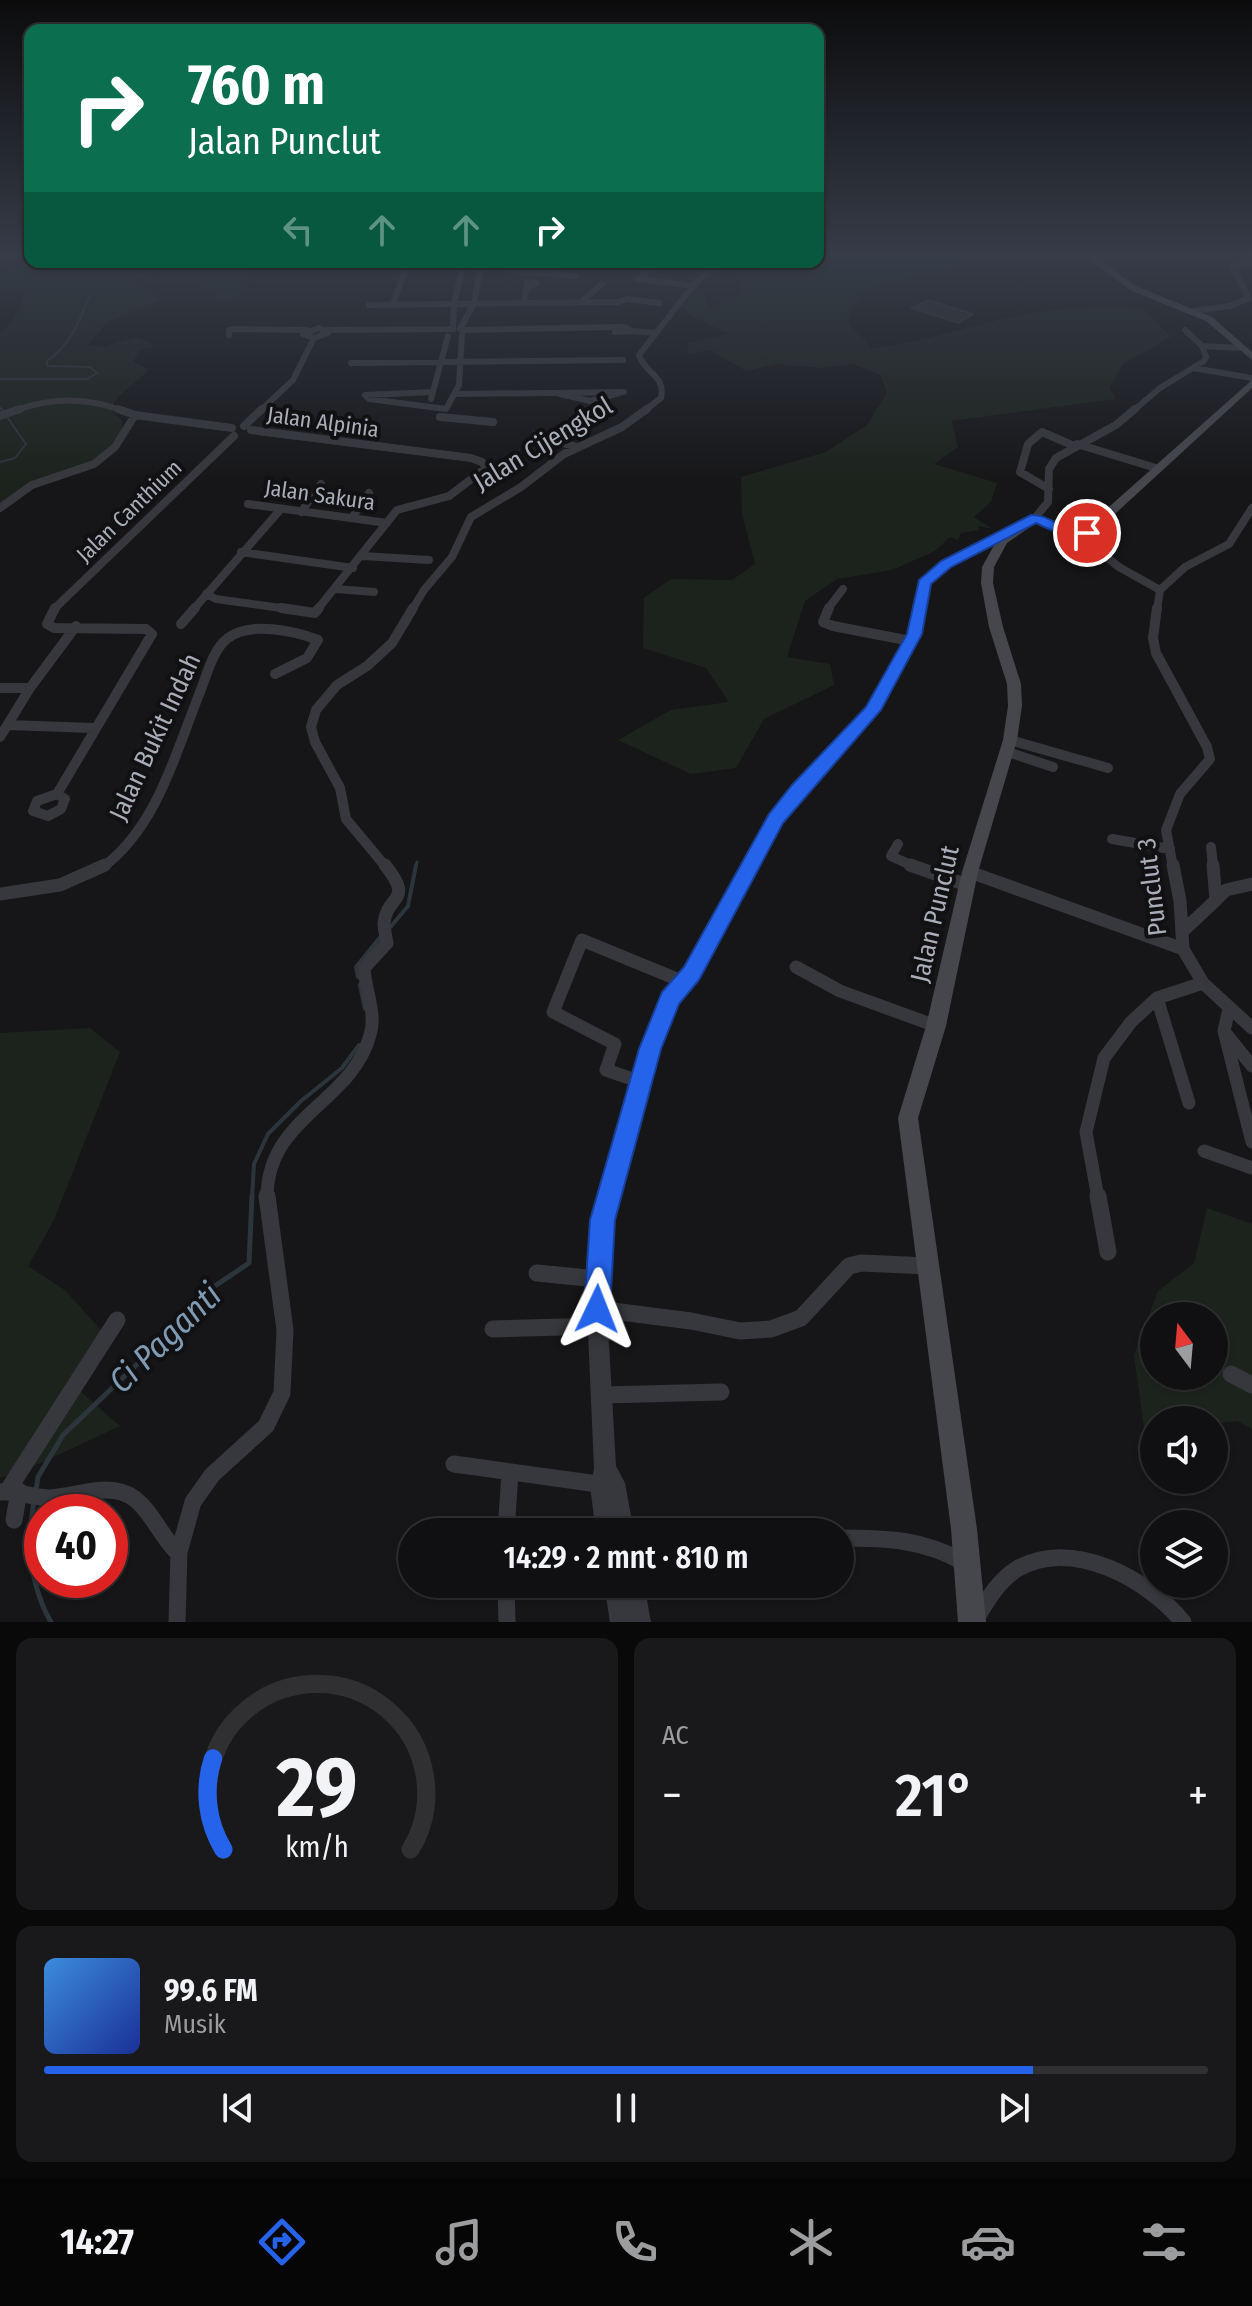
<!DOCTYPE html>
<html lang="id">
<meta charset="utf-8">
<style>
:root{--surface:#101012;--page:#19191b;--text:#f1f3f6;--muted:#9c9d9f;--line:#303032;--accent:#2563eb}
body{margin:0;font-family:"Fira Sans Condensed",sans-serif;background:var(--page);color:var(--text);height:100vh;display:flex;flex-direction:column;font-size:30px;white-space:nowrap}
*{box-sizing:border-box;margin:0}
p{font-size:26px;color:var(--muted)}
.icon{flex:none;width:44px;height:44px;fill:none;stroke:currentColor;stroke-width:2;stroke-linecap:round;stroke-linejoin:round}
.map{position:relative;height:1622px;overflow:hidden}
.drawer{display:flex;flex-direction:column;gap:16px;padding:16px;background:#09090a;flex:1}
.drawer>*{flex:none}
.guide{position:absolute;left:24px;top:24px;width:800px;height:244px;border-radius:16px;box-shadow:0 2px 6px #0004,0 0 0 2px var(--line);background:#0b6e4f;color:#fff;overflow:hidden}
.needle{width:52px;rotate:344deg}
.tools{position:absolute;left:1140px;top:1302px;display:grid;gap:16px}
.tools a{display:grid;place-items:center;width:88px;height:88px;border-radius:50%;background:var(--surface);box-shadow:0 2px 6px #0004,0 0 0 2px var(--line);font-size:40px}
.speed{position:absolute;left:24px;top:1494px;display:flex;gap:16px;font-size:40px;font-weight:700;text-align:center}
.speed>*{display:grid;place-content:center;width:104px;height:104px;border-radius:50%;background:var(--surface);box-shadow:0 2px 6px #0004,0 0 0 2px var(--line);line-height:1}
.speed .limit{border:12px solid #d22;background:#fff;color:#111}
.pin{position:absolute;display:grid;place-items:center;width:68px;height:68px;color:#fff;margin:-34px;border:4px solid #fff;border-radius:50%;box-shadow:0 2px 8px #0007}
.me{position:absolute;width:88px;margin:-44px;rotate:2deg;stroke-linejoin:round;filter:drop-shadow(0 0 6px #0008)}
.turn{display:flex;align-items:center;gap:28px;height:168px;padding:0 32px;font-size:36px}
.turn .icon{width:104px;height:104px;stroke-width:2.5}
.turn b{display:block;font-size:56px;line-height:68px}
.lanes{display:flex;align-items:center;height:76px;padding:0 32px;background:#0003;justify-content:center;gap:40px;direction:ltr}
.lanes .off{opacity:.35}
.big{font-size:60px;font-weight:600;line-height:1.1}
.drawer .card{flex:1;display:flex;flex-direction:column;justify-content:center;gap:12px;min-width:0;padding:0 28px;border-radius:16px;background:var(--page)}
.drawer .dial{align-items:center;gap:0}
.dial svg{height:208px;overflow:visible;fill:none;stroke:var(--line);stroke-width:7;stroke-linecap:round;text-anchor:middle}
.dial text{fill:var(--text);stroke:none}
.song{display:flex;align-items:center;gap:24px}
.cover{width:96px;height:96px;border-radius:12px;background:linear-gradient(135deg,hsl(210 70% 55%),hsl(230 70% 35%))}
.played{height:8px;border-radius:4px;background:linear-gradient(90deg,var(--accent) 85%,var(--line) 85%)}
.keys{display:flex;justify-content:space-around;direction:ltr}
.heat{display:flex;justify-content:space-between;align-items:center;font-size:44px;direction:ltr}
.drawer .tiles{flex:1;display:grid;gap:16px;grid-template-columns:1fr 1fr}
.card:last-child{grid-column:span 2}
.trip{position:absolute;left:398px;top:1518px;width:456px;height:80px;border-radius:40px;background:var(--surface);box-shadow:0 2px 6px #0004,0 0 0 2px var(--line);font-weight:600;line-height:80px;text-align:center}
.tabs{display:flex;height:128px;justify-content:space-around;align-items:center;background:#060607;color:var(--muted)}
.tabs .icon{width:56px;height:56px}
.tabs .selected{color:var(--accent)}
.tabs b{font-size:36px;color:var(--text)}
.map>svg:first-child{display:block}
</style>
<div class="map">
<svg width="1252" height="1622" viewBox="0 0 1252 1622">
<rect width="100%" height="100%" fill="#161618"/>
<!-- green -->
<path fill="#1c231d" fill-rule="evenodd" d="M818 255H973L968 265 867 290 852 307 847 323 872 348C921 343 968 326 1017 316 1058 307 1101 307 1142 308L1171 337 1124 363 1110 387 1115 399 952 421 958 447 934 464 997 483 991 502 974 517 993 529 978 526 979 530 961 533 958 540 950 537 935 551 892 570 837 579 805 601 787 657 830 664 834 685 764 719 736 768 691 774 618 740 671 710 729 702 706 668 643 648 644 598 671 579 732 580 755 564 742 514 741 477 826 452 867 425 887 393 881 375 852 364 820 368 777 364 746 371 710 350 687 355 688 343 729 334 695 318 680 307 692 292 703 291 710 308 739 293 741 272 761 269 768 262H818Z
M30 262H246L251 269 241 274 248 290 236 299 217 301C205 281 181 286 160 285L161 271 147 274 140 280 145 289 161 300 108 322 88 345 102 347 137 337 155 346 141 350 133 361 149 370 120 395 110 408 122 421V432L103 455 71 472 27 486 0 505V332C14 323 21 309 24 293L0 295V271Z
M90 1028 120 1052 54 1220 28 1266 65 1290 101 1330 81 1392 120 1426 17 1474 0 1478V1033Z
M1207 1208 1252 1224V1429L1237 1421 1214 1424V1420H1154V1433L1145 1435 1134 1355 1158 1291 1194 1263ZM1154 1316H1214V1376H1154Z"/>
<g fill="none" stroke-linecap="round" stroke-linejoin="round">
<!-- stream-far3 -->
<path stroke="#2c353c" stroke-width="2" d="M0 379H87L97 373 90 367 47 366V361C70 345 79 323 89 297
M0 407 26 444 15 458 0 462"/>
<!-- stream-far2 -->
<path stroke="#2c353c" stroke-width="3" d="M416 867 417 862"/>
<!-- stream-far1 -->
<path stroke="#2c353c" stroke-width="4" d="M388 930 408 906 416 865
M358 977 356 967 382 935
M360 985 365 1009
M252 1198 254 1164 268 1134 301 1101 342 1068 359 1045"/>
<!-- stream -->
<path stroke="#2c353c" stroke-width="5" d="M36 1490 38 1477 63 1435 175 1328 203 1294 249 1263 252 1196
M34 1501C27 1543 29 1584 51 1622"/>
</g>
<!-- building -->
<path fill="#29292c" stroke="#303034" stroke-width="2" d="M928 300 973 314 958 323 912 308Z"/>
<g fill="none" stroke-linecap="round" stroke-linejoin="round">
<!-- minor-far4 -->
<path stroke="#37383d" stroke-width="6" d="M515 262 512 271 576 276
M638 279 694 286
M638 279 658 262
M581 302 602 284
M524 303 527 282 536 283 528 287
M393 304 408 262
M369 305 618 302 627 299 660 303
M1193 311 1230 306 1249 298 1232 266 1252 264
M622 327 629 329 630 331 615 332Z
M319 328 328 333 314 338 303 334Z
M453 329 454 304 464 262
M460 329 474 303 482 262
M327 330 451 329
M461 330 620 327
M1185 330 1202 346
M630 331 656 333
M229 335V330L234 329 307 330
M351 363 623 360
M1193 368 1252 378
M433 392 365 395 369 399 446 409 459 385 462 335
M456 394 624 392
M560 394 590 401 623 392
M431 399 448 336
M14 411C51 397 87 397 123 411
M260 411 293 380 314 338
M644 411 661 398C666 375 645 374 639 355L696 282 723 262
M1133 411 1160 388 1204 361 1206 357 1202 346 1242 348"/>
<!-- minor-far3 -->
<path stroke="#37383d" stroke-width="8" d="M118 409 135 415 232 428
M0 416 20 409
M440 417 493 422
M244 426 262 409
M251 430 471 458 482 462 486 468 449 496 397 510 317 610
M535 435 577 447
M1077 444 1156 468
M1049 489 1020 472 1028 444 1042 432 1074 446
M248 504 387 523
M0 508 32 485 94 464 115 447 135 415
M301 512 321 484
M352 518 369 493
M1035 518 1048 502 1049 469 1056 458 1116 425 1135 409
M1078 535 1119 567 1160 590
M241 552 353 568
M362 556 429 560
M336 589 374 592
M1160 590 1185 567 1229 544 1252 508
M206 594 216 599 295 610
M53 610 234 436
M193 610 280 510
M412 610 424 590 452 557 471 517 521 487 564 454 622 427 647 409
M827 610 843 589
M1157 610 1160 590"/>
<!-- minor-far2 -->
<path stroke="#37383d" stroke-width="10" d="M55 608 47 624 54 628 146 629 152 634 57 794
M281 608 315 613 319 608
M829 608 823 622 833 626 911 641
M1157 608 1153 638 1156 653 1207 747 1210 759 1180 794 1166 830 1173 867
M181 624 195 608
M0 688H30
M8 725 94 728
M0 737 30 688 76 626
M1010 740 1108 768
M1005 751 1053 767
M57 794 65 799 61 809 48 816 33 811 37 801Z
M1112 839 1170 849
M898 844 891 856 915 867
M1211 847 1213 867
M103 867C157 827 176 752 200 692 207 675 213 649 228 638 250 621 295 631 318 640L307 658 275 674
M386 867 346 819 340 788 315 742 311 727 316 710 337 685 367 666 392 643 413 608"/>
<!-- minor-far1 -->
<path stroke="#37383d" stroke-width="13" d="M910 865 967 885
M1173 865 1180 901 1183 949 1203 983 1252 1028
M970 872 1183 949
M0 894 60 885 105 865
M1216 900 1226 890 1252 884
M1183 931 1216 900 1213 865
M796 967 840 991 936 1026
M1157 998 1189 1103
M1229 1009 1224 1031 1252 1142
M1227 1035 1252 1066
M641 1082 606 1070 615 1044 553 1012 582 940 684 982
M1204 1151 1252 1168
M267 1198C267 1116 351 1104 370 1035 377 1014 365 990 364 968L387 943C386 937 384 929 384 923 387 894 415 902 385 865
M1098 1198 1086 1132 1104 1058 1131 1022 1157 998 1203 983"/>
<!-- minor -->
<path stroke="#37383d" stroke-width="17" d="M1098 1196 1108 1252
M537 1273 598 1279
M597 1309 691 1321 740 1331 771 1329 801 1318 849 1266 861 1263 929 1266
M493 1329 598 1326
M1231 1374 1252 1385
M603 1395 721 1392
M454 1464 605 1485
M8 1490 117 1320
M0 1492C17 1490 32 1498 50 1498 77 1497 110 1480 135 1499 153 1513 161 1537 178 1553
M14 1520 19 1491
M506 1532 510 1473
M840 1538C886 1538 924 1539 965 1563
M506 1584 507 1621
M634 1594 670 1584
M177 1622 179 1552 193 1502 212 1475 266 1426 282 1393 285 1330 267 1196
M974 1622C985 1604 998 1580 1017 1569 1072 1537 1148 1579 1183 1622"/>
<!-- tertiary -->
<path fill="#37383d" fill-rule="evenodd" d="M1011 529 1015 530V534L950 566 929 584 920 634 878 710 803 793 781 822 698 979 677 1002 659 1049 613 1220 607 1309 616 1466 625 1483 634 1532H596L590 1486 594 1469 587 1309 593 1220 641 1049 662 998 686 969 771 815 793 787 867 708 908 634 920 581 942 562Z
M604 1584H644L651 1622H610Z"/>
<!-- secondary -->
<path fill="#45474d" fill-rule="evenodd" d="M1084 255H1093L1136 286 1212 317 1252 352V360L1206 321 1130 290Z
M1252 380V388L1091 536 1070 537 1036 523 1007 543 994 567 993 583 1003 627 1021 684 1022 706 1017 740 978 872 946 1026 918 1118 977 1529 986 1622H958L951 1529 898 1118 926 1026 962 872 1003 740 1008 706 1007 684 989 627 981 583 982 567 998 538 1031 516H1039L1072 529H1084Z"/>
</g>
<!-- sky -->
<linearGradient id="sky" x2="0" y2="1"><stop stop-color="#0c0c0d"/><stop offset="0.53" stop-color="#363c48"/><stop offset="1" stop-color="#363c48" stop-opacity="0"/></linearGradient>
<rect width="1252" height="482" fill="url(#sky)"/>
<!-- route -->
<path fill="#2563eb" stroke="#184099" stroke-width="2" d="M1031 515C1044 514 1056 524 1069 528 1078 531 1086 527 1094 533 1076 545 1054 531 1036 523L951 567 931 584 922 634 881 710 783 823 699 980 679 1004 661 1049 615 1220 610 1309 607 1319 597 1323 588 1319 584 1309 590 1220 639 1049 662 992 684 967 769 814 792 785 866 707 907 634 919 580 941 561Z"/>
<g text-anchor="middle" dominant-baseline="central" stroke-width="8" stroke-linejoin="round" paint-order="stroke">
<!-- far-street labels -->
<g font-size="22" fill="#a8adb8" stroke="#111113">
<text transform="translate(323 422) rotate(8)">Jalan Alpinia</text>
<text transform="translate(320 495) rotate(8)">Jalan Sakura</text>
<text transform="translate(129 511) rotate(-44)">Jalan Canthium</text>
</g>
<!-- street labels -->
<g font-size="26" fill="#a8adb8" stroke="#111113">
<text transform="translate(543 444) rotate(-31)">Jalan Cijengkol</text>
<text transform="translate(155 737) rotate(-65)">Jalan Bukit Indah</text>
<text transform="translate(1152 887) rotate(-97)">Punclut 3</text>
<text transform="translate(935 914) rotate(-77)">Jalan Punclut</text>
</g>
<!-- near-water labels -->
<g font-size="34" font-style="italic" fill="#7f9bb3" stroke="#111113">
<text transform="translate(165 1338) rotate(-44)">Ci Paganti</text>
</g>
</g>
</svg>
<div class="tools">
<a><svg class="needle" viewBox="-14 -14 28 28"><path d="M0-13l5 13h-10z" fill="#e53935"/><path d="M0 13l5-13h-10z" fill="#9c9d9f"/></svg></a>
<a><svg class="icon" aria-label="sound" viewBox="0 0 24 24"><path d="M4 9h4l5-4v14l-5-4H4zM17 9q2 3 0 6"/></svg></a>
<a><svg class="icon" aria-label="layers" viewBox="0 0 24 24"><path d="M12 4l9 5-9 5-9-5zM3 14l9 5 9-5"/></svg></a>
</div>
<div class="speed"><div class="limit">40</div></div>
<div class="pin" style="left:1087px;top:533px;background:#d93025"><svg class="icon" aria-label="arrive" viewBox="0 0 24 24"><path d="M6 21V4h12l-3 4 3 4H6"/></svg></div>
<svg class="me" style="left:597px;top:1309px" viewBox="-20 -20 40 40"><path d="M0-17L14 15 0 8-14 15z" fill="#2563eb" stroke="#fff" stroke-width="4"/></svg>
<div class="trip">14:29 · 2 mnt · 810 m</div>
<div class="guide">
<div class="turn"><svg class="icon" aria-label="right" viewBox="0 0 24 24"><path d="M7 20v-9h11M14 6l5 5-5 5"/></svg><div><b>760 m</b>Jalan Punclut</div></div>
<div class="lanes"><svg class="icon off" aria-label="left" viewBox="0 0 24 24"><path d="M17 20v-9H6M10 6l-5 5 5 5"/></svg><svg class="icon off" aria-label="ahead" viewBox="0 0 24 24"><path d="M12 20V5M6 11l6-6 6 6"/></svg><svg class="icon off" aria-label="ahead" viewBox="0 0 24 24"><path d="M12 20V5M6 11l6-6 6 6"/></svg><svg class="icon" aria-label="right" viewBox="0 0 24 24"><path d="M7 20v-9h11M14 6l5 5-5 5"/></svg></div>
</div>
</div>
<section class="drawer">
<div class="tiles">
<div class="card dial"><svg viewBox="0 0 100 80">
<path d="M14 69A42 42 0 1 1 86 69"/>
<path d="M14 69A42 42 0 0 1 10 34" stroke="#2563eb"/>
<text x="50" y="56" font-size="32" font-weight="700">29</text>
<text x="50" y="72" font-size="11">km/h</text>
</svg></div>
<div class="card"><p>AC</p>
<div class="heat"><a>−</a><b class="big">21°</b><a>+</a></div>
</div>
<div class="card">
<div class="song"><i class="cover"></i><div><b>99.6 FM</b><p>Musik</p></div></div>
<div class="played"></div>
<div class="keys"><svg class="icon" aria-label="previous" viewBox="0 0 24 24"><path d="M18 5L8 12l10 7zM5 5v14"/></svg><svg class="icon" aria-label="pause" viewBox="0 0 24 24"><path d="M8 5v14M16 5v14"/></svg><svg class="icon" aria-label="next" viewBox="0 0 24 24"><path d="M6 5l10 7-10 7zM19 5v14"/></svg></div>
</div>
</div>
</section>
<nav class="tabs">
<b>14:27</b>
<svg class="icon selected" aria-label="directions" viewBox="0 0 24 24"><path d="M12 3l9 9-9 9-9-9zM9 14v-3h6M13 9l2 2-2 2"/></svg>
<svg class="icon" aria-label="music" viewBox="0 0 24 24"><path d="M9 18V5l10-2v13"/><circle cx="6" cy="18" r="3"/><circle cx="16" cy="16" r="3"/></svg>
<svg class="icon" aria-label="phone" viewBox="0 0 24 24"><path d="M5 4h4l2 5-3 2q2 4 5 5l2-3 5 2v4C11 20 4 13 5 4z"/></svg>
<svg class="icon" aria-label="climate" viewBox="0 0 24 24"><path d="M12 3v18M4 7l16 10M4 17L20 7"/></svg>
<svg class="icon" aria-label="car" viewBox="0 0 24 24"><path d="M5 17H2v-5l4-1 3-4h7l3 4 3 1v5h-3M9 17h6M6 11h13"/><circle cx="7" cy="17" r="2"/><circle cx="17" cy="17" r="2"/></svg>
<svg class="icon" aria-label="filters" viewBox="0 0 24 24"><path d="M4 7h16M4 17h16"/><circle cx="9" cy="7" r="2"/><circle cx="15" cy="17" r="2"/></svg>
</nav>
